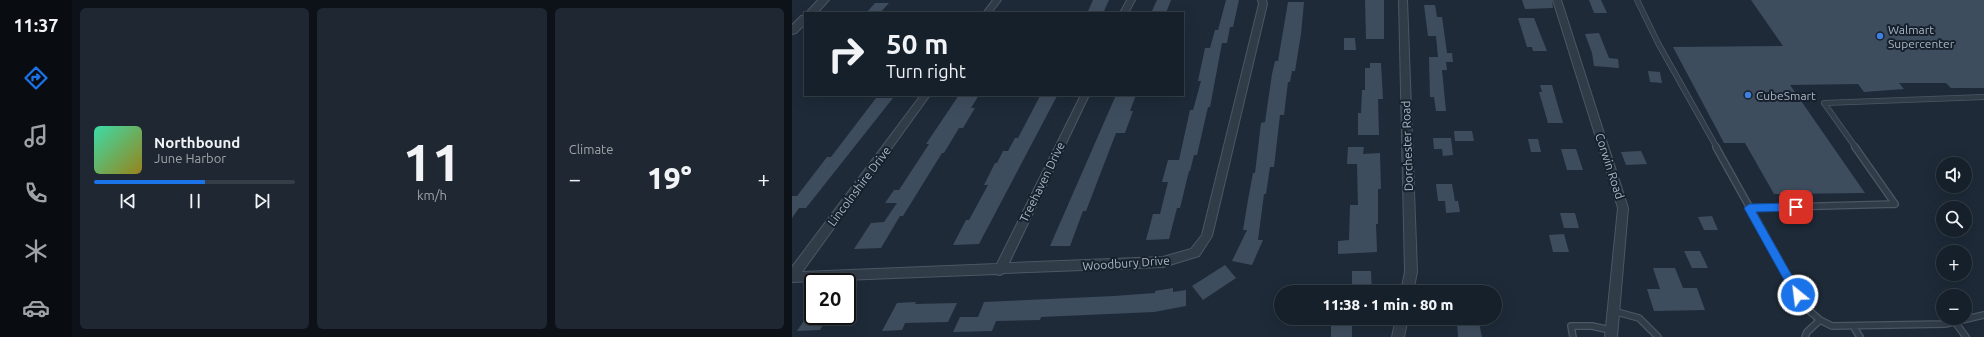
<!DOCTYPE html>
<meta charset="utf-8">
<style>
:root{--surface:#16202a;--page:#1f2832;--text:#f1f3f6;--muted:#9ea3a8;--line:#353e47;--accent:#1a73e8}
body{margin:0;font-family:Ubuntu,sans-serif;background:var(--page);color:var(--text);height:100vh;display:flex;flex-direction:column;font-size:15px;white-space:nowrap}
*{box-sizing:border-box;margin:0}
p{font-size:13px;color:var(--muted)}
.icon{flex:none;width:22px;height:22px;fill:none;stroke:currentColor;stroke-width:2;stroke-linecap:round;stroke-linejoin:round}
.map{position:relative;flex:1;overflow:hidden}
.drawer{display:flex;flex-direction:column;gap:8px;padding:8px;background:#0c1217;width:720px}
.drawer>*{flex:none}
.guide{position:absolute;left:12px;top:12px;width:380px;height:84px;border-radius:0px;box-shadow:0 4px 16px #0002,0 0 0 1px var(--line);background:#16202a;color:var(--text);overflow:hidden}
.tools{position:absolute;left:1144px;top:157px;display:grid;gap:8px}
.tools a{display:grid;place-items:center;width:36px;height:36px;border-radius:50%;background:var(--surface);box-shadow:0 4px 16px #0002,0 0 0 1px var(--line);font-size:20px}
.speed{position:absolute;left:12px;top:273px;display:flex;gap:8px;font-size:20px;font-weight:700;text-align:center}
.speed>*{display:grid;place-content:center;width:52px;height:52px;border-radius:50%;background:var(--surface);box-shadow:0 4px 16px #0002,0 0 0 1px var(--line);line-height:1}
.speed .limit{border:2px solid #111;border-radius:6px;background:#fff;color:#111}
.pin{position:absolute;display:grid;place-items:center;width:34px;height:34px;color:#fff;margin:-17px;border-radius:8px;box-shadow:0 2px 6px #0006}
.me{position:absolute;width:44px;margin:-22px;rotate:331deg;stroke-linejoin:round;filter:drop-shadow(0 0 3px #0008)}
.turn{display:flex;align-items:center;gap:14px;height:84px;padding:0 16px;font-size:18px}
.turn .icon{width:52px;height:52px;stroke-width:2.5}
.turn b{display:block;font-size:28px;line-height:34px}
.big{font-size:30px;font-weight:800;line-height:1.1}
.drawer .card{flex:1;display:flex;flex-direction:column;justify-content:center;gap:6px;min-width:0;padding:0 14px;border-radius:6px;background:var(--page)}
.drawer .dial{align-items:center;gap:0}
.dial b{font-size:52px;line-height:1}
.song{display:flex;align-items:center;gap:12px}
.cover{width:48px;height:48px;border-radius:6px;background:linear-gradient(135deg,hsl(160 70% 55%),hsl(50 70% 35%))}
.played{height:4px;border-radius:2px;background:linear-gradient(90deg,var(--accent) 55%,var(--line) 55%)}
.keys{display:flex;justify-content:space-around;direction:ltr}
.heat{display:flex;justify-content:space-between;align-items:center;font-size:22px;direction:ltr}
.drawer .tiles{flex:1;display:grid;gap:8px;grid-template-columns:repeat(3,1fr)}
.trip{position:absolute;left:482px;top:285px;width:228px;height:40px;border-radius:20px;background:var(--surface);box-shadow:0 4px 16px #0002,0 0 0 1px var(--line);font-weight:800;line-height:40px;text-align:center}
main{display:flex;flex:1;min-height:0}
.tab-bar{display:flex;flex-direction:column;width:72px;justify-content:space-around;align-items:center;background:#090d11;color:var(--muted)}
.tab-bar .icon{width:28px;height:28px}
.tab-bar .current{color:var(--accent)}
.tab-bar b{font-size:18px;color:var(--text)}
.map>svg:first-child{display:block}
</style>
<main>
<nav class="tab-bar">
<b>11:37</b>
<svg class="icon current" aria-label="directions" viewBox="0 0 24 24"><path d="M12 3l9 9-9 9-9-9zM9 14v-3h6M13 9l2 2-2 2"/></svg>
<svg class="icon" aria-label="music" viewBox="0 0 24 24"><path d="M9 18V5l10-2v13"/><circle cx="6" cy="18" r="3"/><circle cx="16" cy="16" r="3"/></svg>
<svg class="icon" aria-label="phone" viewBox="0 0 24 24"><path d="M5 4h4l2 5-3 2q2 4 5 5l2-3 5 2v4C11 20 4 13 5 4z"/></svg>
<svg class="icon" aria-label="climate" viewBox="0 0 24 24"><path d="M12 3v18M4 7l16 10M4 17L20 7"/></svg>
<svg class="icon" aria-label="car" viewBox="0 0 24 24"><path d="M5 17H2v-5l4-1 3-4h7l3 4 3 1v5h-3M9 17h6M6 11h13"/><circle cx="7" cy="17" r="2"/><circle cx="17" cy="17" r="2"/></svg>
</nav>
<section class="drawer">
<div class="tiles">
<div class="card">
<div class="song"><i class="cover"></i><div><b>Northbound</b><p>June Harbor</p></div></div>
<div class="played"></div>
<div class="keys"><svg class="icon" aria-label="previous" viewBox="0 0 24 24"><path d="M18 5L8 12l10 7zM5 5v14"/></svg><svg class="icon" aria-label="pause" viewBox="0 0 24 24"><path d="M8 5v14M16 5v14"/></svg><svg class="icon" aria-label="next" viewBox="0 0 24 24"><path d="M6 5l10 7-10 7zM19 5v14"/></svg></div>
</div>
<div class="card dial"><b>11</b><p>km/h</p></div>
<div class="card"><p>Climate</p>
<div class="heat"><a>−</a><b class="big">19°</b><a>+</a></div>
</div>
</div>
</section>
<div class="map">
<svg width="1192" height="337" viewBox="0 0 1192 337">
<rect width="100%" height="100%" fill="#1e2a38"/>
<!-- building -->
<path fill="#3e4d5e" d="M301 0H317L312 11H296Z
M365 0H379L374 13H359Z
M434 0H447L441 27H438L435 43H430L418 107H416L405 155H402L398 171H397L388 208H385L377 239 354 240 361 214H368L376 182H370L376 160H387L398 110H401L409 81H406L413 48H418L423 30H426Z
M573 0H592V39H574Z
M730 0H760L761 8 733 9Z
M797 0H809L815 13H802Z
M959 0H1192V88H1159L1154 83H1107L1112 89 1072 92 1066 84 998 85 1073 193 982 194 953 143H932L881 47 991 46Z
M496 2H512L509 34 503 71H500L498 82H496L492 115H488L482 167H478L474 194H472L466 240H471L460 265 440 261 455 230H451L456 200 461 173H463L469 123 473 122 480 74 483 61H486Z
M83 3H97L88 13H74Z
M632 5H643L645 17H650L655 53H660L661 62H654L655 70H650L654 111H644L642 97H638L637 57H646L644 36H636Z
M726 18H742L755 51H741L740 47H735Z
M807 33 817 58 826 59 827 68 802 66 800 53 793 34Z
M552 38H563L564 50H552Z
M578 63H589L591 99H586L587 135H566V113H569L570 90H573V68H578Z
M856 71 868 72 870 83 858 82Z
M748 85H760L771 123H756L747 92H750Z
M167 95H187L179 108H183L171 128H167L152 153H150L111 216H108L89 248 62 249 79 223 92 222 105 203H93L102 190H107L137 144H134Z
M324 95H344L338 111H341L333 133H324L294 211H291L278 246H258Z
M248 96H265L187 244 161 245 174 220H177L196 185H192L203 163H205L211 151H216L223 138H226Z
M84 98H101L14 208H7L0 218V196H5L35 157H39Z
M662 131H680L682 141H663Z
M641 138H659L661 155 651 156 650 149H642Z
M736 139H746L749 152H739Z
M556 147H572L571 154 588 153 589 189H586V224H584L585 252 546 254V241L557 240 558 205H566L565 164H555Z
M769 149H784L791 170H775Z
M849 151 855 164 834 165 829 152Z
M644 184H660L663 201H666L668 212 654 213 653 201H646Z
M768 213H783L787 228H772Z
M920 216 926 230H912L906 217Z
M772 234 777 252H761L757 235Z
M892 251H908L916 268H900Z
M433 265 444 278 411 300 400 286Z
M861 268H883L891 288H905L913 310 862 311 855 289H868Z
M560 271H579L580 292H560Z
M381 288V292L394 290V306L362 312 249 317 248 320 204 321 200 331 161 332 168 317H186L192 302 322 296 363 293V291Z
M124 302 123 304 165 303 156 322 113 323 110 330 90 331 105 303Z
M15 316H36L28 330 5 331Z
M560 323V337H539V324Z
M665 323H687L690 337H666Z"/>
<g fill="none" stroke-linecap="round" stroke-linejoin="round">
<defs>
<path id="service-far1" d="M845 0 866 43 925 148
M1064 148 1032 103 1192 97"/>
<path id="service" d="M924 147 1013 307 1028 320 1040 326 1153 324 1192 315
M1063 147 1103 204
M957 208 1103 204
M821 311 847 318 866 337
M1163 322 1174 337
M1061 326 1068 337
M781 337 779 326H800L818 330
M1013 337 1015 332 1028 320"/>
<path id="minor" d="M201 0H209L199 13H191Z
M335 0H343L336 13H328Z
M466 0H474L475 4 420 236 407 256 371 267 212 273 208 275 204 274 0 282V267L129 95H138L10 272 205 264 289 95H297L217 263 371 257 399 249 410 235 467 4Z
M607 0H615L625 272 621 292H609L613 272Z
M761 0H769L836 208 825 337H813L826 208Z
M604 318H616L612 337H600Z"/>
<path id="tertiary" d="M26 0H37L25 13H14Z
M13 15V24L4 33 0 34V25L9 16Z"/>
</defs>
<!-- service-far1 casing -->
<use href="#service-far1" stroke="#4c5764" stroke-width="6"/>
<!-- service casing -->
<use href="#service" stroke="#4c5764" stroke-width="8"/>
<!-- minor casing -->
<use href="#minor" stroke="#4c5764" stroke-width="2"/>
<!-- tertiary casing -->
<use href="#tertiary" stroke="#4c5764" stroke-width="2"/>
<!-- service-far1 -->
<use href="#service-far1" stroke="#313c49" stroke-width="4.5"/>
<!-- service -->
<use href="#service" stroke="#313c49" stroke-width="5.5"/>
<!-- minor -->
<use href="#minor" fill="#313c49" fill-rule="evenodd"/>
<!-- tertiary -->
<use href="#tertiary" fill="#313c49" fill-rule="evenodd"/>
</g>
<!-- route -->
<path fill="#1a73e8" stroke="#114b97" d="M1004 203 1009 207 1004 211 964 212 1011 295 1009 298H1002L952 208 957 204Z"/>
<!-- markers -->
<g fill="#3f7fe0" stroke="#17212d" stroke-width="1.5">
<circle cx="1088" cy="36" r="4"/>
<circle cx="956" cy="95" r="4"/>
</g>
<g text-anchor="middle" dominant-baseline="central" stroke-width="4" stroke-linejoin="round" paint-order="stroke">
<!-- poi labels -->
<g font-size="12" fill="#abb7c6" stroke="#17212d" text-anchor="start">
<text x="1096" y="29">Walmart<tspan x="1096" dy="14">Supercenter</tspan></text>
<text x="964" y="95">CubeSmart</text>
</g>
<!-- street labels -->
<g font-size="12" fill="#abb7c6" stroke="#17212d">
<text transform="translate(615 146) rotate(-92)">Dorchester Road</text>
<text transform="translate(818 166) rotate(72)">Corwin Road</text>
<text transform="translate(250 182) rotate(-64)">Treehaven Drive</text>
<text transform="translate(67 186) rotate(-53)">Lincolnshire Drive</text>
<text transform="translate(334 263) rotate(-4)">Woodbury Drive</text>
</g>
</g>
</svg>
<div class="tools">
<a><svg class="icon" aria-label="sound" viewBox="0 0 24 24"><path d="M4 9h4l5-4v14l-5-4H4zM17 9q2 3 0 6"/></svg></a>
<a><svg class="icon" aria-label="search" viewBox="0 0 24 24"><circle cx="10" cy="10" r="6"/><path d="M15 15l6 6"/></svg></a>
<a>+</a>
<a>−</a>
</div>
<div class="speed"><div class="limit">20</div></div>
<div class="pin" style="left:1004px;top:207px;background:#d93025"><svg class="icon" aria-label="arrive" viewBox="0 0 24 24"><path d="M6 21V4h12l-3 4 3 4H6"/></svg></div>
<svg class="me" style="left:1006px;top:295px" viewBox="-20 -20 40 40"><circle r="17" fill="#1a73e8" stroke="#fff" stroke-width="3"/><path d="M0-11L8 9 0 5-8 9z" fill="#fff"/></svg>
<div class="trip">11:38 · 1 min · 80 m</div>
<div class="guide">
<div class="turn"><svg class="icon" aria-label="right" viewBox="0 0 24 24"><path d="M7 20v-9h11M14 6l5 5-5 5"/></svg><div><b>50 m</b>Turn right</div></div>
</div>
</div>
</main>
